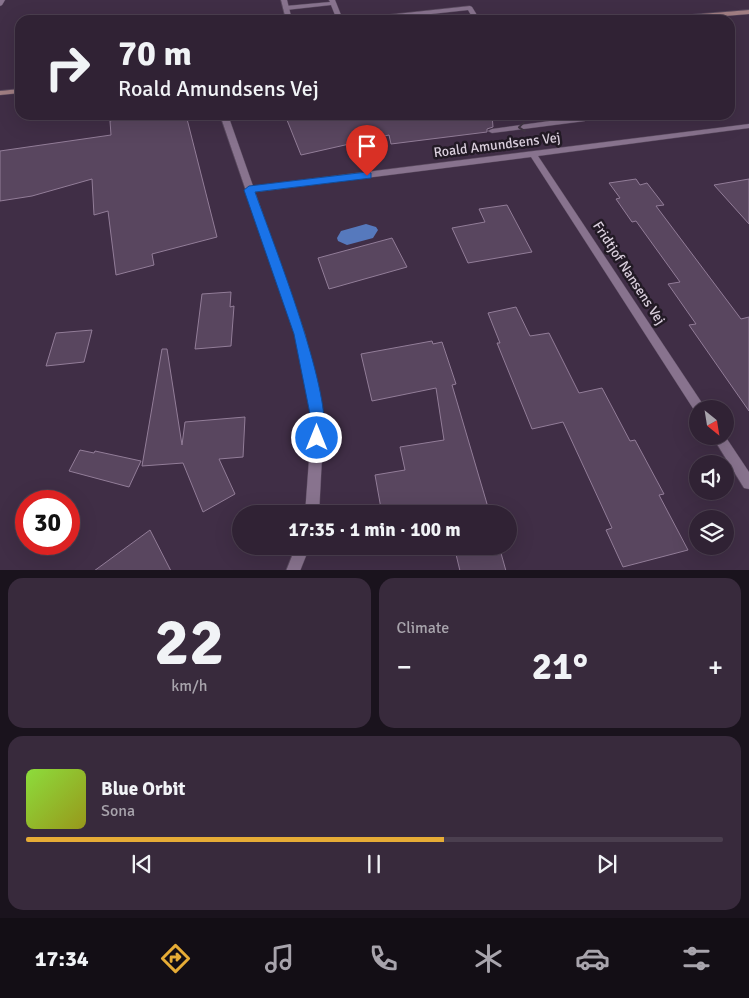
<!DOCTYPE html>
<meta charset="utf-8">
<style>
:root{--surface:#302234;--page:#382a3c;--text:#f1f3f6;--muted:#a8a4ac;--line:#4b3f4f;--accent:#e6ac36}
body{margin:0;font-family:Signika,sans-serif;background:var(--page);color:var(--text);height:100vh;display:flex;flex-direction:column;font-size:19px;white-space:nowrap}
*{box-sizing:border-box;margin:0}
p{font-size:16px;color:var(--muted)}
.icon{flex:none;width:28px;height:28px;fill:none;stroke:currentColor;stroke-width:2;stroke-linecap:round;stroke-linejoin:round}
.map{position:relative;height:570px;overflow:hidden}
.drawer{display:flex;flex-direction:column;gap:8px;padding:8px;background:#1a131d;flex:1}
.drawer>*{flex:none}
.banner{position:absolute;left:15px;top:15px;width:720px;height:105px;border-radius:15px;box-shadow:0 5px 20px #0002,0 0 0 1px var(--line);background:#302234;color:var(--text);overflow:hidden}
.needle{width:32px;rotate:150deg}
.tools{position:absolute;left:689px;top:400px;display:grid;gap:10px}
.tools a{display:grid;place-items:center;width:45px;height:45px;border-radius:50%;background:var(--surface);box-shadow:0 5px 20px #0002,0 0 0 1px var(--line);font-size:25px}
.speed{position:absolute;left:15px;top:490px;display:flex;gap:10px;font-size:25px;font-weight:700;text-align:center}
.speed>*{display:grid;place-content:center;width:65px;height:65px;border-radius:50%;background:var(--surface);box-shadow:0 5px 20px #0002,0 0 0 1px var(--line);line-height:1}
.speed .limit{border:8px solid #d22;background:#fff;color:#111}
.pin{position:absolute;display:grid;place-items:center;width:42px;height:42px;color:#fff;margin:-51px -21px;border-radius:50% 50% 50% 0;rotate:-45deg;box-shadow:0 0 5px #0007}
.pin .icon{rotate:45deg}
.me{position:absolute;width:55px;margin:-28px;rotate:0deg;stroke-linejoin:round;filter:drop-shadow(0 0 4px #0008)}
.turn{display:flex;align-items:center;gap:18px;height:105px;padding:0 20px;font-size:22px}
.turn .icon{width:65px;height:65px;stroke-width:2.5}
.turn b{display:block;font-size:35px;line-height:42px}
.big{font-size:38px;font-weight:700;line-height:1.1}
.drawer .widget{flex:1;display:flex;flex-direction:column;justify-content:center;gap:8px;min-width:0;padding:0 18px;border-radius:15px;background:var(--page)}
.drawer .dial{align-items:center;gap:0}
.dial b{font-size:65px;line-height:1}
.song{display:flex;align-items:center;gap:15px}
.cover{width:60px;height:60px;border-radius:8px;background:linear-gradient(135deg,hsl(90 70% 55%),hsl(60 70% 35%))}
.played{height:5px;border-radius:2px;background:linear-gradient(90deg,var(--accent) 60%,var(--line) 60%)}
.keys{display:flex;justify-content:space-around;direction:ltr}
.heat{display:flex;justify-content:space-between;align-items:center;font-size:28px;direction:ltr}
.drawer .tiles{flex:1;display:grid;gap:8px;grid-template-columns:1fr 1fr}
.widget:last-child{grid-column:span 2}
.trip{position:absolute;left:232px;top:505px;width:285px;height:50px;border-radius:25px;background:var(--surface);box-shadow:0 5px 20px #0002,0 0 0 1px var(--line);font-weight:700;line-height:50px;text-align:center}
.dock{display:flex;height:80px;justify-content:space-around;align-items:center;background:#130e15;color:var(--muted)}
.dock .icon{width:35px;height:35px}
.dock .on{color:var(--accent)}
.dock b{font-size:22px;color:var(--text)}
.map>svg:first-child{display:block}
</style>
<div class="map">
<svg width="749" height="571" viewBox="0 0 749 571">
<rect width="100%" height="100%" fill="#402e46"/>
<!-- water -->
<path fill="#5679bd" d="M366 224 376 227 378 230 373 238 347 245 338 241 337 238 341 231Z"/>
<!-- building -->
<path fill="#59465f" stroke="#927d98" d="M134 115H186L217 237 152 254 154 265 116 275 108 211 94 215 92 179 32 196 0 201V151L111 135 110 121Z
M285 115H492L493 127 487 129V132L391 144 389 135 301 155Z
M636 179 640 185 647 183 664 205 656 206 741 319 749 317V411L689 325 696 324 668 284 680 282 636 221 632 222 616 199 620 198 609 183Z
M749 179V224L714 185Z
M507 205 532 252 468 263 452 228 485 222 479 209Z
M392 238 407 267 329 289 318 258Z
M231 292 230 307 234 306 231 346 195 349 202 294Z
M516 307 530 336 549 333 579 393 602 388 630 441 635 440 664 494 659 495 688 550 623 567 606 530 612 528 563 422 532 429 497 343H500L488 313Z
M92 330 84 362 46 366 56 333Z
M432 341 433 344 442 342 456 384 452 385 490 514H382L375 475 405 470 400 447 444 440 436 388 372 401 361 354Z
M162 349H167L182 445 185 422 245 417 243 457 219 459 235 494 203 512 183 463 142 466Z
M80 450 94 453 95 451 141 461 129 487 69 471Z
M150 530 171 571H94Z
M454 546H499L506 571H460Z"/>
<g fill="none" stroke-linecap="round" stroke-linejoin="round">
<defs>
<path id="lane" d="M329 0H335L343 20H337L331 5 286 10 283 8 286 6 330 2Z
M470 6 472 7 480 20H474L468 10 376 20H356L359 18Z
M579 115H587L585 121 492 133 488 131 492 129 579 117Z"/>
<path id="street" d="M0 0H5L2 5 0 6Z
M281 0H287L292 20H286Z
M220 115H228L253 186 749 124V128L538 156 706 409H698V414L696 413 531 157 255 192 305 334 324 419 319 514H305L312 419 295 334Z
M712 436H725L749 472V489L744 488Z
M296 546H310L300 571H286Z"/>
<path id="secondary" d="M749 10V14L676 20H650L653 18Z
M20 89V93L0 95V91Z"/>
</defs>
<!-- lane casing -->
<use href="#lane" stroke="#594a5e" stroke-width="1"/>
<!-- street casing -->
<use href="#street" stroke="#594a5e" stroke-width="1"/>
<!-- secondary casing -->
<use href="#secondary" stroke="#594a5e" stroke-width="1"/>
<!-- lane -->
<use href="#lane" fill="#88738e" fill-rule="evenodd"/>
<!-- street -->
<use href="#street" fill="#88738e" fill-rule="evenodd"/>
<!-- secondary -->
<use href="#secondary" fill="#a17e83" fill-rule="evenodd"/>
</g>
<!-- one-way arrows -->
<defs><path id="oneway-chevron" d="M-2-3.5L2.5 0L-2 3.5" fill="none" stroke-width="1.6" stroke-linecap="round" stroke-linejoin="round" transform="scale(1.25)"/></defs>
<use stroke="#413544" href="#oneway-chevron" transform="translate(522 127) rotate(173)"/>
<!-- route -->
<path fill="#1a73e8" stroke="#114b97" d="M367 172 371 173V178L255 192C271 238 338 404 322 443L317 445 312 443 310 438 311 419 294 334 244 190 249 186Z"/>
<g text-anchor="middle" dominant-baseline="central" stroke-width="5" stroke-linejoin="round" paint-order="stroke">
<!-- street labels -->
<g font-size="14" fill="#dacfdd" stroke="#221a25">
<text transform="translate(497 145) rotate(-7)">Roald Amundsens Vej</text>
<text transform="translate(629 273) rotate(57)">Fridtjof Nansens Vej</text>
</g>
</g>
</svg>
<div class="tools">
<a><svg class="needle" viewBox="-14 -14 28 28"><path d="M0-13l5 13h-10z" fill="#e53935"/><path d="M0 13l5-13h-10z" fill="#a8a4ac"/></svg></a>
<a><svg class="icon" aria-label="sound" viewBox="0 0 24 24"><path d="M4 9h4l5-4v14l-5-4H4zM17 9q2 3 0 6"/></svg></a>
<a><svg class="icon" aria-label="layers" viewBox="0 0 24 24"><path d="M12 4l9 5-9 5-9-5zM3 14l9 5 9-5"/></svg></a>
</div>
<div class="speed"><div class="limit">30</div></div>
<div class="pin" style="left:367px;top:176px;background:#d93025"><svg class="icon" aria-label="arrive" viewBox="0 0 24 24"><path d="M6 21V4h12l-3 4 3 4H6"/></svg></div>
<svg class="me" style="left:317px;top:438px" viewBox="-20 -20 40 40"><circle r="17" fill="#1a73e8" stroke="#fff" stroke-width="3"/><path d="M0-11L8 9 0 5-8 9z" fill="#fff"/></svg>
<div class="trip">17:35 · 1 min · 100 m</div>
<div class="banner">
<div class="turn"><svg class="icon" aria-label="right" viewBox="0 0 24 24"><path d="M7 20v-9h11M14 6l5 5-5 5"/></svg><div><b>70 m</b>Roald Amundsens Vej</div></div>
</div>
</div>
<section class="drawer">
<div class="tiles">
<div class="widget dial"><b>22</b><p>km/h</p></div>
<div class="widget"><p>Climate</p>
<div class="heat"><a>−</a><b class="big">21°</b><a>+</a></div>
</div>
<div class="widget">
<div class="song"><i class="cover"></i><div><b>Blue Orbit</b><p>Sona</p></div></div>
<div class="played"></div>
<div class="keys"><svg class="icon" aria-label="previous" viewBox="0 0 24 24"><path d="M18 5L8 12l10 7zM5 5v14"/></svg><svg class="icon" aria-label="pause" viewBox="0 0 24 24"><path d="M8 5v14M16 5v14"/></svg><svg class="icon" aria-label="next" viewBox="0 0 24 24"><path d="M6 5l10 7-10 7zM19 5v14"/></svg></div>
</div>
</div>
</section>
<nav class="dock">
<b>17:34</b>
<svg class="icon on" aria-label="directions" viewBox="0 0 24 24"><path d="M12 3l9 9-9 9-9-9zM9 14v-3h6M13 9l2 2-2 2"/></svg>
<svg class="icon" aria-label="music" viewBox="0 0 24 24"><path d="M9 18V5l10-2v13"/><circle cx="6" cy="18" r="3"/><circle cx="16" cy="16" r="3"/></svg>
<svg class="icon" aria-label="phone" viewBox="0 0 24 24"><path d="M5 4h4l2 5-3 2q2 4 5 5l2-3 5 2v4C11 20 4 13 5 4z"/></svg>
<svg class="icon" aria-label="climate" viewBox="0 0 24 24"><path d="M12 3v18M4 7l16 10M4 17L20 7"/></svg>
<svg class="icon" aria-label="car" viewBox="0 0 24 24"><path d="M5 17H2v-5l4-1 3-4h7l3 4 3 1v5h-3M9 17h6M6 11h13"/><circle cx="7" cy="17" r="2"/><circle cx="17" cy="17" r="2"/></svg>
<svg class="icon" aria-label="filters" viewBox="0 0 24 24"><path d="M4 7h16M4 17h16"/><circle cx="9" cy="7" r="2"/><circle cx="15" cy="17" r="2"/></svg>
</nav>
